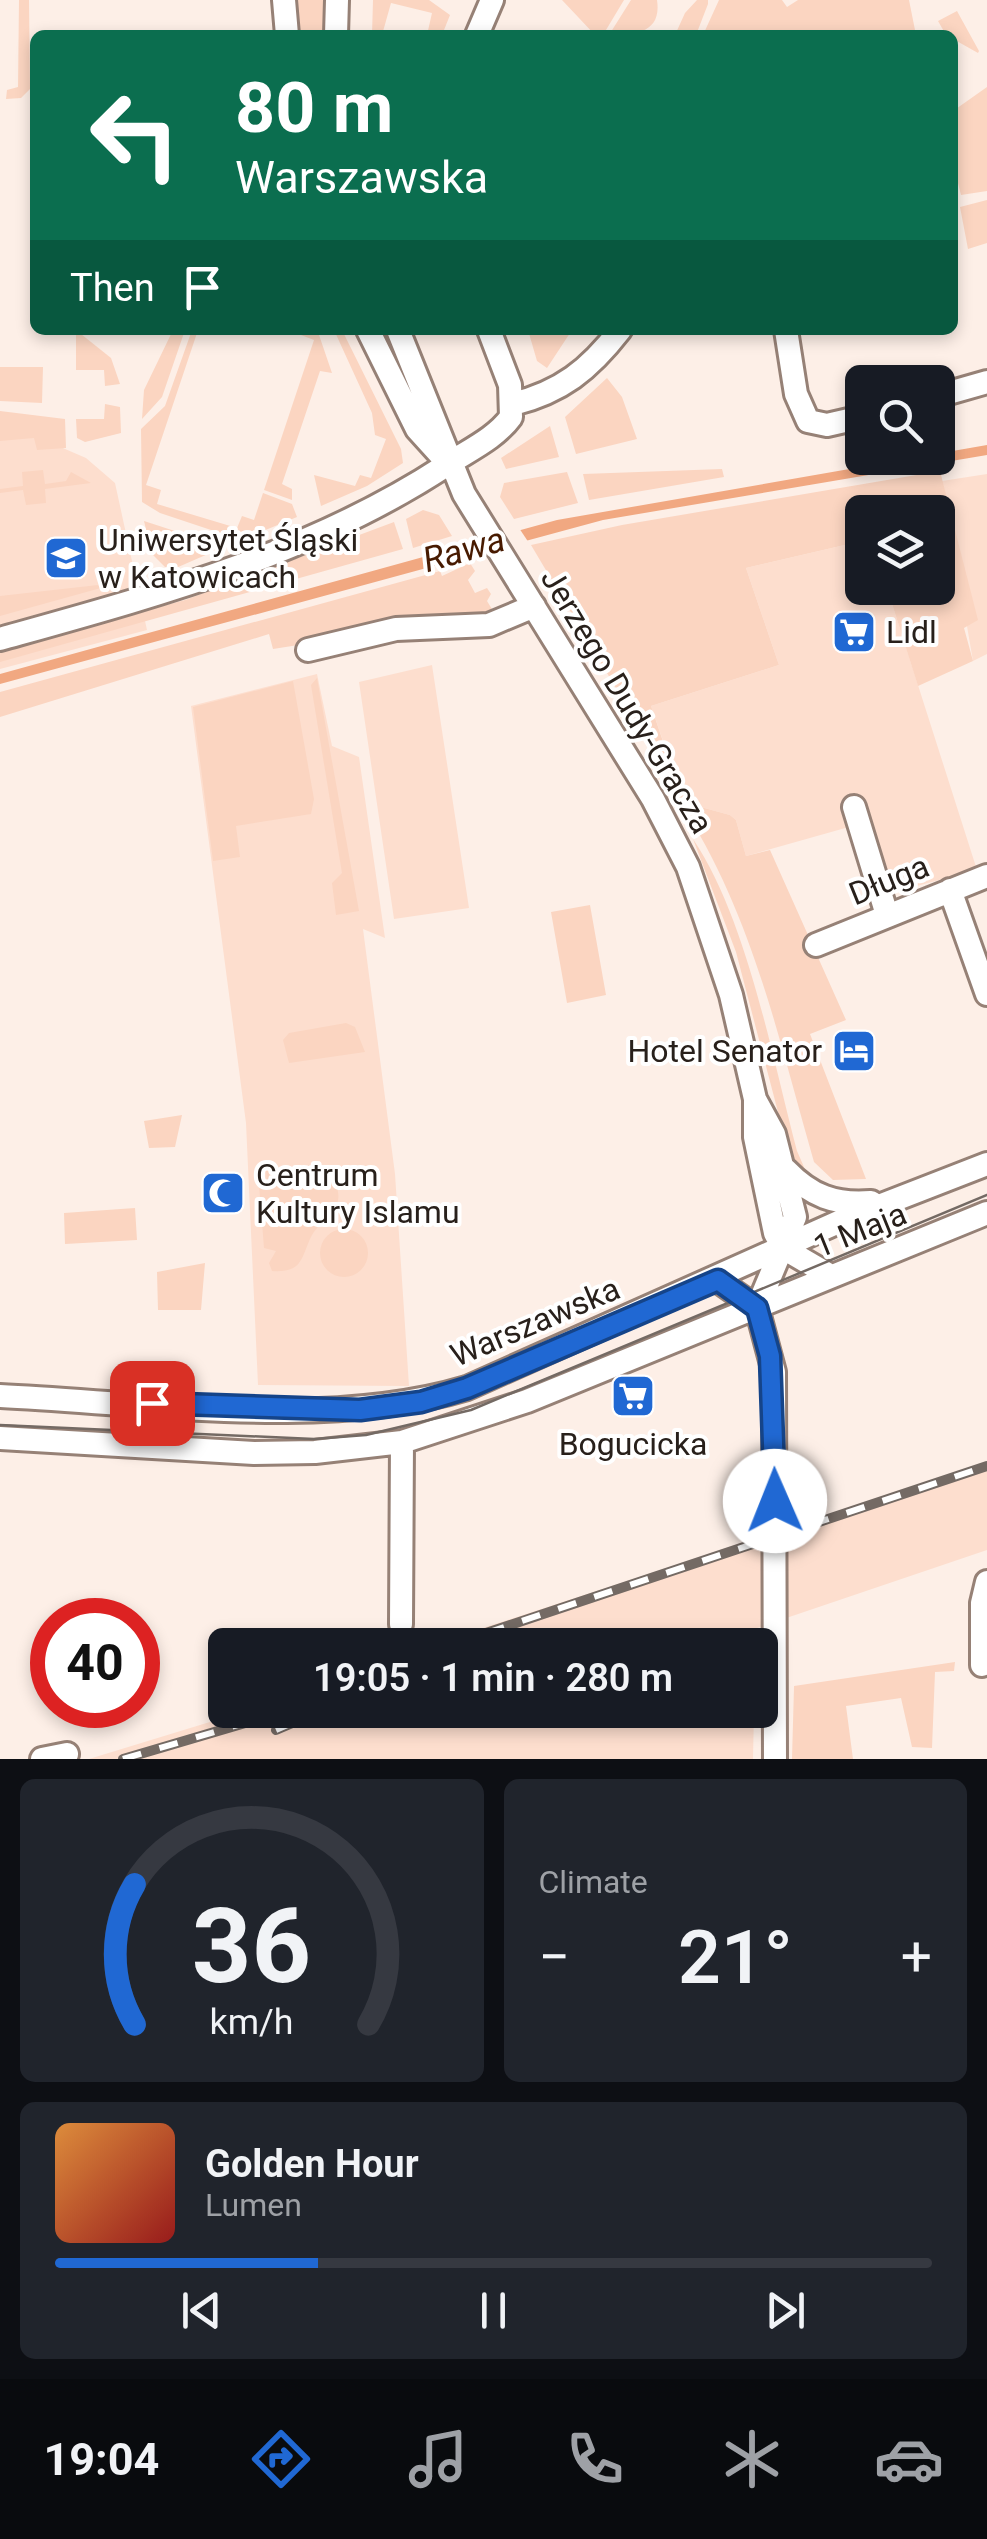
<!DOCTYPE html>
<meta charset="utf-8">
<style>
:root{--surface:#171b24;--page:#20242c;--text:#f1f3f6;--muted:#9ea1a6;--line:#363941;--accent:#2068d3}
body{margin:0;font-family:Roboto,sans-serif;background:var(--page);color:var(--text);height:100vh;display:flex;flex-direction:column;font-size:38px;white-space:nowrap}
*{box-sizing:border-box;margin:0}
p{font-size:32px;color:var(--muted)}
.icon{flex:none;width:55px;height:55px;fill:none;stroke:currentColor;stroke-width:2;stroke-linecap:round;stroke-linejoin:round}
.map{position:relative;height:1759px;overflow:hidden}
.panel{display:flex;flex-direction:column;gap:20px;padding:20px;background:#0d0f14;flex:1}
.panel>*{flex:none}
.banner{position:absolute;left:30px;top:30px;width:928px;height:305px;border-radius:15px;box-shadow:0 5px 15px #0003;background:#0b6e4f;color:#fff;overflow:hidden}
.fabs{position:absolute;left:845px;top:365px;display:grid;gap:20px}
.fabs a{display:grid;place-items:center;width:110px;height:110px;border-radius:15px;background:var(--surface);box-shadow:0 5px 15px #0003;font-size:50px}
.speed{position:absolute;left:30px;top:1598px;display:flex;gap:20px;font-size:50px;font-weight:700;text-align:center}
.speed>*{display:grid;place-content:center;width:130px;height:130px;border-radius:50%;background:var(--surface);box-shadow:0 5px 15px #0003;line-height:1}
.speed .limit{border:15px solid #d22;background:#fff;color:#111}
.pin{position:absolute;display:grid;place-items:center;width:85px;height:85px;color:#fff;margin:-42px;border-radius:20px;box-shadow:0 5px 15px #0006}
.me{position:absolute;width:110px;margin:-55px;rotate:359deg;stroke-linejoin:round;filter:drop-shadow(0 0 8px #0008)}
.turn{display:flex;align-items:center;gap:35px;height:210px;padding:0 40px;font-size:45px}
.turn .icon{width:130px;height:130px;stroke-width:2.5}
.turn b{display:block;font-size:70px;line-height:85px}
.then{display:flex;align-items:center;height:95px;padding:0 40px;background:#0003;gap:20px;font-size:38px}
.big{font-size:75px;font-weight:600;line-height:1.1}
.panel .card{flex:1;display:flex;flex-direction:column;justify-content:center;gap:15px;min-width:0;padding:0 35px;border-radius:15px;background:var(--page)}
.panel .dial{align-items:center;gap:0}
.dial svg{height:260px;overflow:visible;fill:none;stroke:var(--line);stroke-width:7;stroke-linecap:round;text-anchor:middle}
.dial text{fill:var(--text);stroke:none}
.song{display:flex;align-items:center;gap:30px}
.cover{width:120px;height:120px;border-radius:15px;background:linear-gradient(135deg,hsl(30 70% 55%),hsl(0 70% 35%))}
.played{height:10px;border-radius:5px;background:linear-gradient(90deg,var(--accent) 30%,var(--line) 30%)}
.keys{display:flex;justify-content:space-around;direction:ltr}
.heat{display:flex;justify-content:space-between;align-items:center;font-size:55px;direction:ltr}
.panel .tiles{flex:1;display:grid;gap:20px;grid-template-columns:1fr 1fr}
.card:last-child{grid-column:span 2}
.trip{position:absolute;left:208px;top:1628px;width:570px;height:100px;border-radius:15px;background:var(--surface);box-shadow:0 5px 15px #0003;font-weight:600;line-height:100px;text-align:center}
.menu{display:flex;height:160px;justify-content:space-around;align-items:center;background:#090b0e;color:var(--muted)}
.menu .icon{width:70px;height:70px}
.menu .current{color:var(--accent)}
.menu b{font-size:45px;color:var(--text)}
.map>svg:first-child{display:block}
</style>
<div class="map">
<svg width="987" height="1759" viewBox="0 0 987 1759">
<rect width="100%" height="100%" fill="#fdefe7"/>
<!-- built -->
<path fill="#fddece" d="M0 421 86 458 115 483 147 630 0 669Z
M987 474V654L973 661 942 481Z
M862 541V588H887L977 870 894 892 856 825 746 856 736 820 730 815 679 801 664 769 671 764 651 706 779 665 746 568Z
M432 665 469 908 394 919 359 682Z
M317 674 332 746 359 757 385 938 363 929 395 1174 409 1386 258 1385 246 1123 191 706Z
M987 1464V1550L757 1628 756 1645H431Z
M249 1710H754L753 1759H89Z"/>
<!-- green -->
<path fill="#fbd5c1" d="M19 0H29L30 89 21 98 6 99 7 90 18 87Z
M295 0H325L327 35H299Z
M373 0H429L450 15 442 35H427L432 13 391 3 382 35H372Z
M562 0H624L603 35H595Z
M631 0H657C662 33 635 35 609 35Z
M697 0H708V4L696 35H675L685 13Z
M719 0H782L787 7 798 0H909L916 35H703Z
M957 11 979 51 978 53 946 35 938 21Z
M987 87V191L961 195 953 163V111Z
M987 200V243L968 249 960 207Z
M76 330 111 358 120 384 105 386 104 370H76Z
M173 330H185L162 397 142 419 144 390Z
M192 330H198L146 485 161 490 157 504 237 528 242 516 254 520 263 493 292 504 297 517 241 540 160 513 142 502 141 429 165 406Z
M305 330 318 332 332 373 320 371 282 484 292 489V500L264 490 314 340 301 335Z
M334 330H342L401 449 403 463 367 486 321 506 314 475 355 486 360 475 371 478 386 439 375 435 372 413Z
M528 330H572L547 368 537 361Z
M0 367H43L42 403 0 401Z
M607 378 622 397 637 439 576 454 565 417Z
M105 404 120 407 121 433 85 442 77 438 76 419H104Z
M0 411 65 419 66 448 37 450 34 438 0 441Z
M550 426 559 457 506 469 501 458Z
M722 469 724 477 589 500 583 474Z
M43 470 45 484 66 481 71 472 91 483 45 489 46 503 26 505 23 490 0 493V489L23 486 22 472Z
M940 471 978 620 964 628 973 661 918 686 887 588H938V512H862V541L746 568 779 665 651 706 671 765 664 769 531 545 622 525Z
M567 472 578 503 514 519 500 497 504 483Z
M423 510 439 515 452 536 413 548 406 519Z
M144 521 224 547 169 571 152 554Z
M394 522 403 549 0 662V649L185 600Z
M470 563 475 571 468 580 475 593 487 588 491 594 487 601 495 614 273 649 269 634 0 717V692L440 571 442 576Z
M105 570 108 586 0 616V596L98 585 97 572Z
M317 678 359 911 336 915 332 883 342 873 311 685Z
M293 681 314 799 311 814 236 826 240 857 213 861 193 707Z
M679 801 730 815 736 820 746 856 770 850 846 1020 810 1034 866 1179 833 1180 814 1162C778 1037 752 912 679 801Z
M693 839C747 919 772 1057 797 1151L807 1174 789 1154 736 952Z
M590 905 606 995 567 1003 551 912Z
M346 1023 355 1027 365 1052 289 1063 283 1040 289 1033Z
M182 1115 175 1147 149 1148 144 1121Z
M316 1165 327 1168C356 1211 322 1213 310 1239 301 1259 302 1273 272 1271L269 1263 276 1251 264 1248 259 1185H267L266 1171Z
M135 1208 137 1240 65 1244 64 1213Z
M320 1253a24 24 0 1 1 48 0a24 24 0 1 1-48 0Z
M205 1263 201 1310H158L157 1272Z
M955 1662 954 1671 935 1672 932 1748 912 1747 901 1698 846 1706 853 1759H792L794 1686Z"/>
<!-- water -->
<path fill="#f1a881" d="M987 445V455L603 520 0 684V674L557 520Z"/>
<!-- pier -->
<path fill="#fdefe7" d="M517 525 529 543 468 559 458 542Z"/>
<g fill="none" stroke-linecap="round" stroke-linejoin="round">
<defs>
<path id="minor" d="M284 0 287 35
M336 35 337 0
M477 35 492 0
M368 330 417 429 446 461
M398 330 464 494 653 799 688 867 731 995 755 1099V1137L775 1233 783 1248 831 1276
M786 330 796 394 808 421 827 425 862 417
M938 396 987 382
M513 404C561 392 589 370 620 330
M0 639C154 596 309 555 445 466 467 451 495 439 511 417L510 385 489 330
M308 650 396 629 489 625 534 606
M854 807 887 915
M950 890 987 994
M816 945 987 876
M756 1101 774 1134 795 1217 757 1308 774 1372 775 1759
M786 1170C811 1196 835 1205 871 1202
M717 1280 757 1308
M0 1396C146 1403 328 1430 467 1388L843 1220 987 1164
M0 1438 254 1453 315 1452 402 1442 527 1401 987 1213
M401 1624 402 1442
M982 1665V1603L987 1582
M42 1759 67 1754"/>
</defs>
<!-- minor casing -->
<use href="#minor" stroke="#968176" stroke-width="28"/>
<!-- minor -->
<use href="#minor" stroke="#fff" stroke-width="22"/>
<!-- tram -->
<path stroke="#746a64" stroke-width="2.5" d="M0 1425 314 1439 366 1435 471 1410 987 1195"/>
<defs>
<path id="rail" d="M450 1645 987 1466
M276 1730 323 1710
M123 1759 289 1710"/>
</defs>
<!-- rail casing -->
<use href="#rail" stroke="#746a64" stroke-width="10"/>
<!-- rail -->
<use href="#rail" stroke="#fff" stroke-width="6" stroke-dasharray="19" stroke-linecap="butt"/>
</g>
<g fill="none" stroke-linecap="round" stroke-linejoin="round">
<defs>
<path id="route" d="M152 1403 360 1410 421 1402 467 1388 718 1280 757 1308 770 1356 775 1501"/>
</defs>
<!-- route casing -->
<use href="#route" stroke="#154489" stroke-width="25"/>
<!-- route -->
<use href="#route" stroke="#2068d3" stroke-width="18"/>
</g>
<!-- icons -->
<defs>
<symbol id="university-square" viewBox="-11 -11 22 22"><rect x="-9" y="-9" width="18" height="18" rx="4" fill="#2068d3" stroke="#fff"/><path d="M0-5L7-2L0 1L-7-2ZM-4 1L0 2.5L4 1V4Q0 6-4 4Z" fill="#fff"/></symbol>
<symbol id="supermarket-square" viewBox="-11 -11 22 22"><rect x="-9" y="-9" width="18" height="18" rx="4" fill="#2068d3" stroke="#fff"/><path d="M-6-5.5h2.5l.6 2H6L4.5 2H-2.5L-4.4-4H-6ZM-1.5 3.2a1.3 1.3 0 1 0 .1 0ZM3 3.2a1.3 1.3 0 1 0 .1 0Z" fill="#fff"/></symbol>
<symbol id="hotel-square" viewBox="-11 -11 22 22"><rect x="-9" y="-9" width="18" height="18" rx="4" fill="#2068d3" stroke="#fff"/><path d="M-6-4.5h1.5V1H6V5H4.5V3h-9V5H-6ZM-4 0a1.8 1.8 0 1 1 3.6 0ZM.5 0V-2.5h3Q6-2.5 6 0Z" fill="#fff"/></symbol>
<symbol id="mosque-square" viewBox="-11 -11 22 22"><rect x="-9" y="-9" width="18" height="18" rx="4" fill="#2068d3" stroke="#fff"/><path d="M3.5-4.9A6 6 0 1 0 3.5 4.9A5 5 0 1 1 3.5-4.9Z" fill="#fff"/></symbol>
</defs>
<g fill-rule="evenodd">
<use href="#university-square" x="41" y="533" width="50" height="50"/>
<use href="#supermarket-square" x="829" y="607" width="50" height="50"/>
<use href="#hotel-square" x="829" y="1026" width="50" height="50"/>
<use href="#mosque-square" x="198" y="1168" width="50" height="50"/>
<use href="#supermarket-square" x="608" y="1371" width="50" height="50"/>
</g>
<g text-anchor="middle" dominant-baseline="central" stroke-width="8" stroke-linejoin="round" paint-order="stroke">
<!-- poi labels -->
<g font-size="32" fill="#28201b" stroke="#fff" text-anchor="start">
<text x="98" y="540">Uniwersytet Śląski<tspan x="98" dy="37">w Katowicach</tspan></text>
<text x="886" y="632">Lidl</text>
<text x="822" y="1051" text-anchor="end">Hotel Senator</text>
<text x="256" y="1175">Centrum<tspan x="256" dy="37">Kultury Islamu</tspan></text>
<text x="633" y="1444" text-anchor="middle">Bogucicka</text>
</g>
<!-- street labels -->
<g font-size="32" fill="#28201b" stroke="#fff">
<text transform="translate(627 701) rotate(59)">Jerzego Dudy-Gracza</text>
<text transform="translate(889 880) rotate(-22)">Długa</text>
<text transform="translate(860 1230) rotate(-22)">1 Maja</text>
<text transform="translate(535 1322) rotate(-23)">Warszawska</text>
</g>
<!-- water labels -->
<g font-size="35" font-style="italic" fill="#471a00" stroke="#fff">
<text transform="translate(464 550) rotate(-16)">Rawa</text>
</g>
</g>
</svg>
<div class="fabs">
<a><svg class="icon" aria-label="search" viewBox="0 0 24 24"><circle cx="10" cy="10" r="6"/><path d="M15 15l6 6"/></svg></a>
<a><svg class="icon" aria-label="layers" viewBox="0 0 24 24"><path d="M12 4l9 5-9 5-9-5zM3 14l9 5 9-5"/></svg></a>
</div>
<div class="speed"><div class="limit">40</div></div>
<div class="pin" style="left:152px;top:1403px;background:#d93025"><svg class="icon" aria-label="arrive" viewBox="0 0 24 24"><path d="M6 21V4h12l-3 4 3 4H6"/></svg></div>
<svg class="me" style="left:775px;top:1501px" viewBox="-20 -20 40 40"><circle r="19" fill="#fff"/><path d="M0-13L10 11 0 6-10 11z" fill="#2068d3"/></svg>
<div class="trip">19:05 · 1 min · 280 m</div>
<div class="banner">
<div class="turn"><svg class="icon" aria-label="left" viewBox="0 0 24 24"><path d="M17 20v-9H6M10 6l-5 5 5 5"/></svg><div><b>80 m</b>Warszawska</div></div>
<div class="then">Then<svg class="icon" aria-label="arrive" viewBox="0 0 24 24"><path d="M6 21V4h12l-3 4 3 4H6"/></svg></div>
</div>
</div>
<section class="panel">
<div class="tiles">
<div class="card dial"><svg viewBox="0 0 100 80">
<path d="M14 69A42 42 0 1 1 86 69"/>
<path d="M14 69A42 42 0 0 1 14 26" stroke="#2068d3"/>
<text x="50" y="56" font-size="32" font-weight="700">36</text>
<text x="50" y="72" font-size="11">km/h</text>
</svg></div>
<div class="card"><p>Climate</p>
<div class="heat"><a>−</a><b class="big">21°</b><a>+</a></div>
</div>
<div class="card">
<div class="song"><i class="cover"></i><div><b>Golden Hour</b><p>Lumen</p></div></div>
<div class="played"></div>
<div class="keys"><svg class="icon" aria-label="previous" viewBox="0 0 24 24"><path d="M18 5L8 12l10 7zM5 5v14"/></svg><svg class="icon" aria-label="pause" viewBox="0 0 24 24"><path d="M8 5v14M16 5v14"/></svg><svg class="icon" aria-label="next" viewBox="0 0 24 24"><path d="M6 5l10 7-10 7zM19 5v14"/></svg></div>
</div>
</div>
</section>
<nav class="menu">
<b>19:04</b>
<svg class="icon current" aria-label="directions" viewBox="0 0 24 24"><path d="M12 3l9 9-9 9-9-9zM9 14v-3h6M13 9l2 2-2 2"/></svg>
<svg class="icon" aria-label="music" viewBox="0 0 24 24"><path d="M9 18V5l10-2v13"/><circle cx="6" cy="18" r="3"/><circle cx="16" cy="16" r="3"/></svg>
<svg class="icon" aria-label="phone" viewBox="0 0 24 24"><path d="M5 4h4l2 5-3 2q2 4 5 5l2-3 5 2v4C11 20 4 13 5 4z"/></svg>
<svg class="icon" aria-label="climate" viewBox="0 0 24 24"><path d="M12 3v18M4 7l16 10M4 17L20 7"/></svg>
<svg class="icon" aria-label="car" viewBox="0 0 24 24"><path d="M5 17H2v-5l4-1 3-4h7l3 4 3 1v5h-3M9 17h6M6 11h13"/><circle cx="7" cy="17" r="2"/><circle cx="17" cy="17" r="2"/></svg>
</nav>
